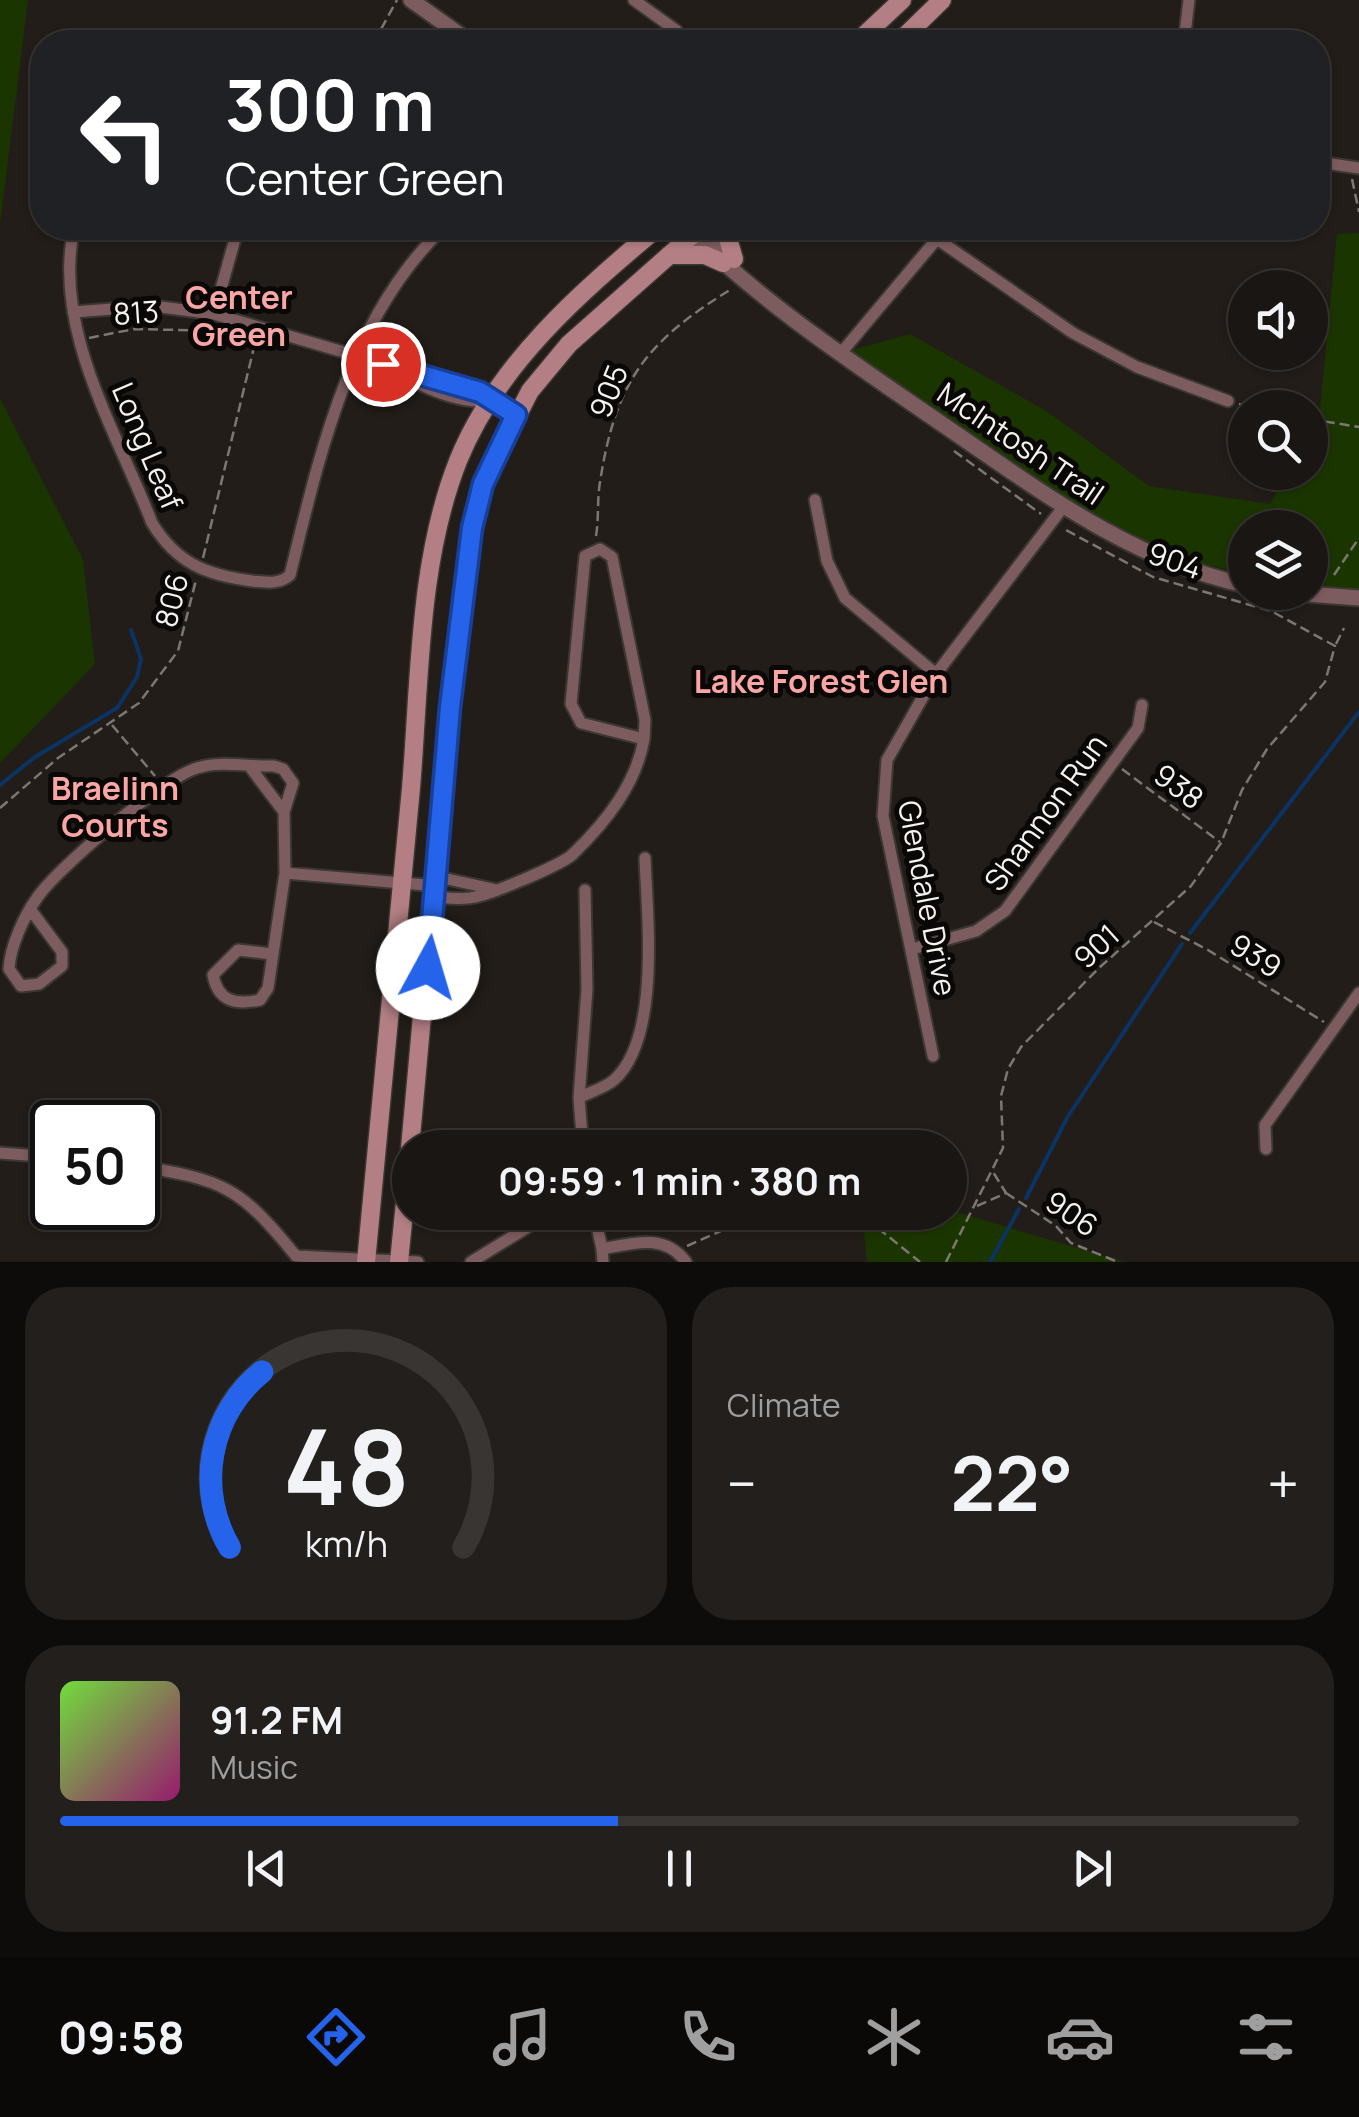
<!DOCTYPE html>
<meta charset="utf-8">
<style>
:root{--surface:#1a1613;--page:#231f1c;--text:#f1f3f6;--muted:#9f9fa0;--line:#383533;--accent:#2563eb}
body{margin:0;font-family:Manrope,sans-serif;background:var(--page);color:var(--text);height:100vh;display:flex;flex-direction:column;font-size:38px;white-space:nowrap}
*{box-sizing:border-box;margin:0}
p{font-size:32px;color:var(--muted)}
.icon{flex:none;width:55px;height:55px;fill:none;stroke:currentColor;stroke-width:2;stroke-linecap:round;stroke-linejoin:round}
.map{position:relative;height:1262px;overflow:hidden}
.side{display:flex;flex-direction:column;gap:25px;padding:25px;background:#0e0c0a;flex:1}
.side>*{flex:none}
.top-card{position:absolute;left:30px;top:30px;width:1300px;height:210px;border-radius:40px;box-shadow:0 2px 8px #0004,0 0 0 2px var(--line);background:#202124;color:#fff;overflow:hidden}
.fabs{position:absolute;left:1228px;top:270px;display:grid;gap:20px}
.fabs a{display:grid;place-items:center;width:100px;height:100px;border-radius:50%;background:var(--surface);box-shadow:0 2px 8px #0004,0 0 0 2px var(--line);font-size:50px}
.speed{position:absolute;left:30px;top:1100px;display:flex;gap:20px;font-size:50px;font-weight:700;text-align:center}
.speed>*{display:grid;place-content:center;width:130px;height:130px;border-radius:50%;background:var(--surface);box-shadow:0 2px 8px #0004,0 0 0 2px var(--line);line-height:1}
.speed .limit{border:5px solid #111;border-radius:15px;background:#fff;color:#111}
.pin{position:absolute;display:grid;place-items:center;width:85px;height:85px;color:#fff;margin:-42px;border:5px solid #fff;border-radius:50%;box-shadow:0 2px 10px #0007}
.me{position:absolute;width:110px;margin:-55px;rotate:6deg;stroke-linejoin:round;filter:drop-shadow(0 0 8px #0008)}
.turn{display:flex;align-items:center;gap:35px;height:210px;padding:0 30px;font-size:45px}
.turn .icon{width:130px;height:130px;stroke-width:2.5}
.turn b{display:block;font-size:70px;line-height:85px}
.big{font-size:75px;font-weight:700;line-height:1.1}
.side .tile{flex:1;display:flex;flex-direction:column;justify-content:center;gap:15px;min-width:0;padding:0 35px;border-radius:40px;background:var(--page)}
.side .dial{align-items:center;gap:0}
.dial svg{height:260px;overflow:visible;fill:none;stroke:var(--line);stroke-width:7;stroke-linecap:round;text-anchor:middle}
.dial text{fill:var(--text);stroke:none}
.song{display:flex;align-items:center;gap:30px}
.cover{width:120px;height:120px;border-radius:15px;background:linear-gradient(135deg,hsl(100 70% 55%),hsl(320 70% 35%))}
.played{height:10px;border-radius:5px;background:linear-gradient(90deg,var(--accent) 45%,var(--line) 45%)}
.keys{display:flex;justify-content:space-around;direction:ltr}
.heat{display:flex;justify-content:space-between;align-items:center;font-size:55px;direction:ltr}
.side .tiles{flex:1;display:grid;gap:25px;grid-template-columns:1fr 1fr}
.tile:last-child{grid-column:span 2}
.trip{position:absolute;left:392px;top:1130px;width:575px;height:100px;border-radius:50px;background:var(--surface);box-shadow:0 2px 8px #0004,0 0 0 2px var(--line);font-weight:700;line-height:100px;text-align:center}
.tab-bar{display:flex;height:160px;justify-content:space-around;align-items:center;background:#0a0908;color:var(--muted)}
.tab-bar .icon{width:70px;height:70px}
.tab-bar .selected{color:var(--accent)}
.tab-bar b{font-size:45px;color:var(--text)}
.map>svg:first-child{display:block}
</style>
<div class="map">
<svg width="1359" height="1262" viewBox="0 0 1359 1262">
<rect width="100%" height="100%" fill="#221d19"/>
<!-- green -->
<path fill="#1b3501" d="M0 0H28L0 224Z
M1359 233V596L1310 590V528H1245V574L1137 547 841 353 910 334 1048 412 1149 486 1270 504 1287 473 1310 472V428L1320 409 1337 234Z
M0 398 83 560 95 664 0 763Z
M950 1210 1124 1262H867L862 1213Z"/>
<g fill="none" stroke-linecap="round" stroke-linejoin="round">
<!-- stream -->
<path stroke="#0b3363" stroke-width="4" d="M0 785 35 757 117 708 137 677 141 659 131 630
M1190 933 1359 712
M1026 1198 1067 1118 1182 944
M990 1262 1019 1209"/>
<defs>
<path id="minor" d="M634 0 677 31
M1184 42 1189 0
M1318 162 1359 168
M74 228C52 329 117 432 152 523 177 564 207 575 252 581 266 582 279 585 290 575 320 453 349 319 443 228
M937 239 1073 333 1137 367 1228 401
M73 312 153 306 214 314 480 392 516 415
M214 314 238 228
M841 353 946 228
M391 369C418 385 456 404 489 401
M815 500 827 561 845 598 936 674
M250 767 284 812
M285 873 437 886
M438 877 493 889
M436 897C448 898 462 900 475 897 491 894 562 865 573 854 607 821 636 784 644 739L581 723 571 704 585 556 600 549 612 557 645 720 644 739
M30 909 62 952V966L39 984 21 986 9 969C10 947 24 916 37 898 56 869 165 777 197 768 221 760 249 767 274 766L283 769 293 783 284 812 285 873 268 988 260 1000C236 1005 218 1002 213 975L238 950 272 954
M912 949 976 931 1005 911 1138 728 1142 705
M933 1056 883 816 887 760 936 674 1064 506
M579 1098C589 1092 605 1088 614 1080 661 1038 647 916 645 858
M582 1141 597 1139 620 1148
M583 1148 579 1098 587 989 585 890
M1266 1149 1265 1125 1359 993
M0 1153 52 1157
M138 1166C224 1180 240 1187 296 1256
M594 1212 602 1249
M296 1256 418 1262
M471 1262 541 1219 576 1212
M603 1262 602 1249C633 1243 665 1233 686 1262"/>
<path id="tertiary" d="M411 0 470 42
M687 228C762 303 852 362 939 422 1035 487 1129 560 1245 585
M705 228 734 259
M1280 592 1359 598"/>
<path id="secondary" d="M857 42 902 0
M899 42 942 0
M725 228 734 259
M669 255H705L723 263
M410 1148 450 707 472 528 483 483 530 391 569 344 700 228
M366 1262C382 1104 397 946 411 788 420 681 418 562 458 461 497 364 580 293 657 228
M399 1262 410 1152"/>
</defs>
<!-- minor casing -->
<use href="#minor" stroke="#3b3733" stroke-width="15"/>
<!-- tertiary casing -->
<use href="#tertiary" stroke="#3b3733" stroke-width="19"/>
<!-- secondary casing -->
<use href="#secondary" stroke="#3b3733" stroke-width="21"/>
<!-- path -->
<path stroke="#7b7773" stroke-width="2.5" stroke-dasharray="10 5" stroke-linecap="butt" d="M374 42 397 0
M1352 179 1359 212
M89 338 134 329 225 331
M1239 404 1256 408
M1310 419 1359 427
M954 451 1041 514
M596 536C599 518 597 500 600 482 616 379 647 341 733 288
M203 558 256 339
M1334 575 1359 538
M1336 644 1344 628
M112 725 155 776
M1122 769 1220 842
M0 808 58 758 139 703 178 651 196 580
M1154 922 1208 950 1324 1022
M1006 1193 1056 1226 1071 1243 1118 1262
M977 1206 1006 1193 993 1172
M837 1212 868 1220 920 1262
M687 1246 764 1212
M946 1262 1003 1148 1001 1096 1008 1069 1021 1047 1099 968 1191 886 1221 843 1242 790 1267 749 1325 682 1335 646 1271 611 1153 577 1064 529"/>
<!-- minor -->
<use href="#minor" stroke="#7d5c5f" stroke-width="11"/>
<!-- tertiary -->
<use href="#tertiary" stroke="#7d5c5f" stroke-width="15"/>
<!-- secondary -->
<use href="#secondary" stroke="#b37f84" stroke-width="18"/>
</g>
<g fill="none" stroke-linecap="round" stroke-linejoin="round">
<defs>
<path id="route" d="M383 364 480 392 516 415 483 484 472 528 450 707 428 968"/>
</defs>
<!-- route casing -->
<use href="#route" stroke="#184099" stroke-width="25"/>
<!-- route -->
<use href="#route" stroke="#2563eb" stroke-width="18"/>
</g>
<g text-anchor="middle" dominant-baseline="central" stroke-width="10" stroke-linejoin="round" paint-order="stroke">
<!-- street labels -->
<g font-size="30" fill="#f6f3ef" stroke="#0a0806">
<text transform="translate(136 312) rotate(-4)">813</text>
<text transform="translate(608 391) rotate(-68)">905</text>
<text transform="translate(1021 443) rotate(34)">McIntosh Trail</text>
<text transform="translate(148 446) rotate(67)">Long Leaf</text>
<text transform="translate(1175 560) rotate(19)">904</text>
<text transform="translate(171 600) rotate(-76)">806</text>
<text transform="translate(1179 786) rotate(37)">938</text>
<text transform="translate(1045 812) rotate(-54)">Shannon Run</text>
<text transform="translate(928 898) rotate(79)">Glendale Drive</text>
<text transform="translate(1096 946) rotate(-42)">901</text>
<text transform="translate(1256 955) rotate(32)">939</text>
<text transform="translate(1072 1213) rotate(34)">906</text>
</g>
<!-- neighbourhood labels -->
<g font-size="32" font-weight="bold" fill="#faa6a5" stroke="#0a0806">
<text x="239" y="297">Center<tspan x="239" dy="37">Green</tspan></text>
<text x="821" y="681">Lake Forest Glen</text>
<text x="115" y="788">Braelinn<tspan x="115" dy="37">Courts</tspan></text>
</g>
</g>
</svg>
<div class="fabs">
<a><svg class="icon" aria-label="sound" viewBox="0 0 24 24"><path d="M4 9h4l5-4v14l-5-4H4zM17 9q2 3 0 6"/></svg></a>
<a><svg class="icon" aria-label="search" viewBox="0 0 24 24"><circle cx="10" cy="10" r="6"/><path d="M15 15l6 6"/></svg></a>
<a><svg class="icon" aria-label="layers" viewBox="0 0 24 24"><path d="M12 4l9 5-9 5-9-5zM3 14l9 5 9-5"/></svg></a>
</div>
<div class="speed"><div class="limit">50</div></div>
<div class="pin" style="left:383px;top:364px;background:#d93025"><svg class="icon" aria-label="arrive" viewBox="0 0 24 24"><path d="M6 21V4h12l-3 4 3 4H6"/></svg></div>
<svg class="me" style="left:428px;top:968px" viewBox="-20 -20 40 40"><circle r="19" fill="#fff"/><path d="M0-13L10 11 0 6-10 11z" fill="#2563eb"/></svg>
<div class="trip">09:59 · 1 min · 380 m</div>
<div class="top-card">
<div class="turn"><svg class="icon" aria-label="left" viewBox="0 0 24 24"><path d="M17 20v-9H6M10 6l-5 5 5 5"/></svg><div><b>300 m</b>Center Green</div></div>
</div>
</div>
<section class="side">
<div class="tiles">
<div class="tile dial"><svg viewBox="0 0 100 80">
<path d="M14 69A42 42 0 1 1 86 69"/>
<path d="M14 69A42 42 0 0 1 24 15" stroke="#2563eb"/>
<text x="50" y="56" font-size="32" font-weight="700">48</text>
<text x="50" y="72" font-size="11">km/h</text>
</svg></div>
<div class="tile"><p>Climate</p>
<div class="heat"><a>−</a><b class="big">22°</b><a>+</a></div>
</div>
<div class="tile">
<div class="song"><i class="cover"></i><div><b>91.2 FM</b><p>Music</p></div></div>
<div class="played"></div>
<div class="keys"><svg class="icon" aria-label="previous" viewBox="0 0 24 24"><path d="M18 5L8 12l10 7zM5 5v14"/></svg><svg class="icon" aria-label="pause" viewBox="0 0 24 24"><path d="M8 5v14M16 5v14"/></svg><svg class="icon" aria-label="next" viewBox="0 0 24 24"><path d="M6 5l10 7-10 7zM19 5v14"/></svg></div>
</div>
</div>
</section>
<nav class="tab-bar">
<b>09:58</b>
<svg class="icon selected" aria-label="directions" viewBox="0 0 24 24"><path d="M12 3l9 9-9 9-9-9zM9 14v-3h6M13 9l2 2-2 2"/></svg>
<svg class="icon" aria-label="music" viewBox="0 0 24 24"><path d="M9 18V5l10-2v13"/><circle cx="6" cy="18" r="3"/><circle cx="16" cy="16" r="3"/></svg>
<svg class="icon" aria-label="phone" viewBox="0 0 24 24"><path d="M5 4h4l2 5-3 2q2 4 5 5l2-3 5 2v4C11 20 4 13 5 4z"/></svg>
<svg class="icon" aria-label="climate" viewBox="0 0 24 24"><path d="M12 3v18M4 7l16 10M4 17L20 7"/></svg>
<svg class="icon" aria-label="car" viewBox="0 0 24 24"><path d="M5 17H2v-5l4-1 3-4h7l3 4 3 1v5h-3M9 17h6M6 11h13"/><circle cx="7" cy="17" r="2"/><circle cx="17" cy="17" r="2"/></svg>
<svg class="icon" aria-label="filters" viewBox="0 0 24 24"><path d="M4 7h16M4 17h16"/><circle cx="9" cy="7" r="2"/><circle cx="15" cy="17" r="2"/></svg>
</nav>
